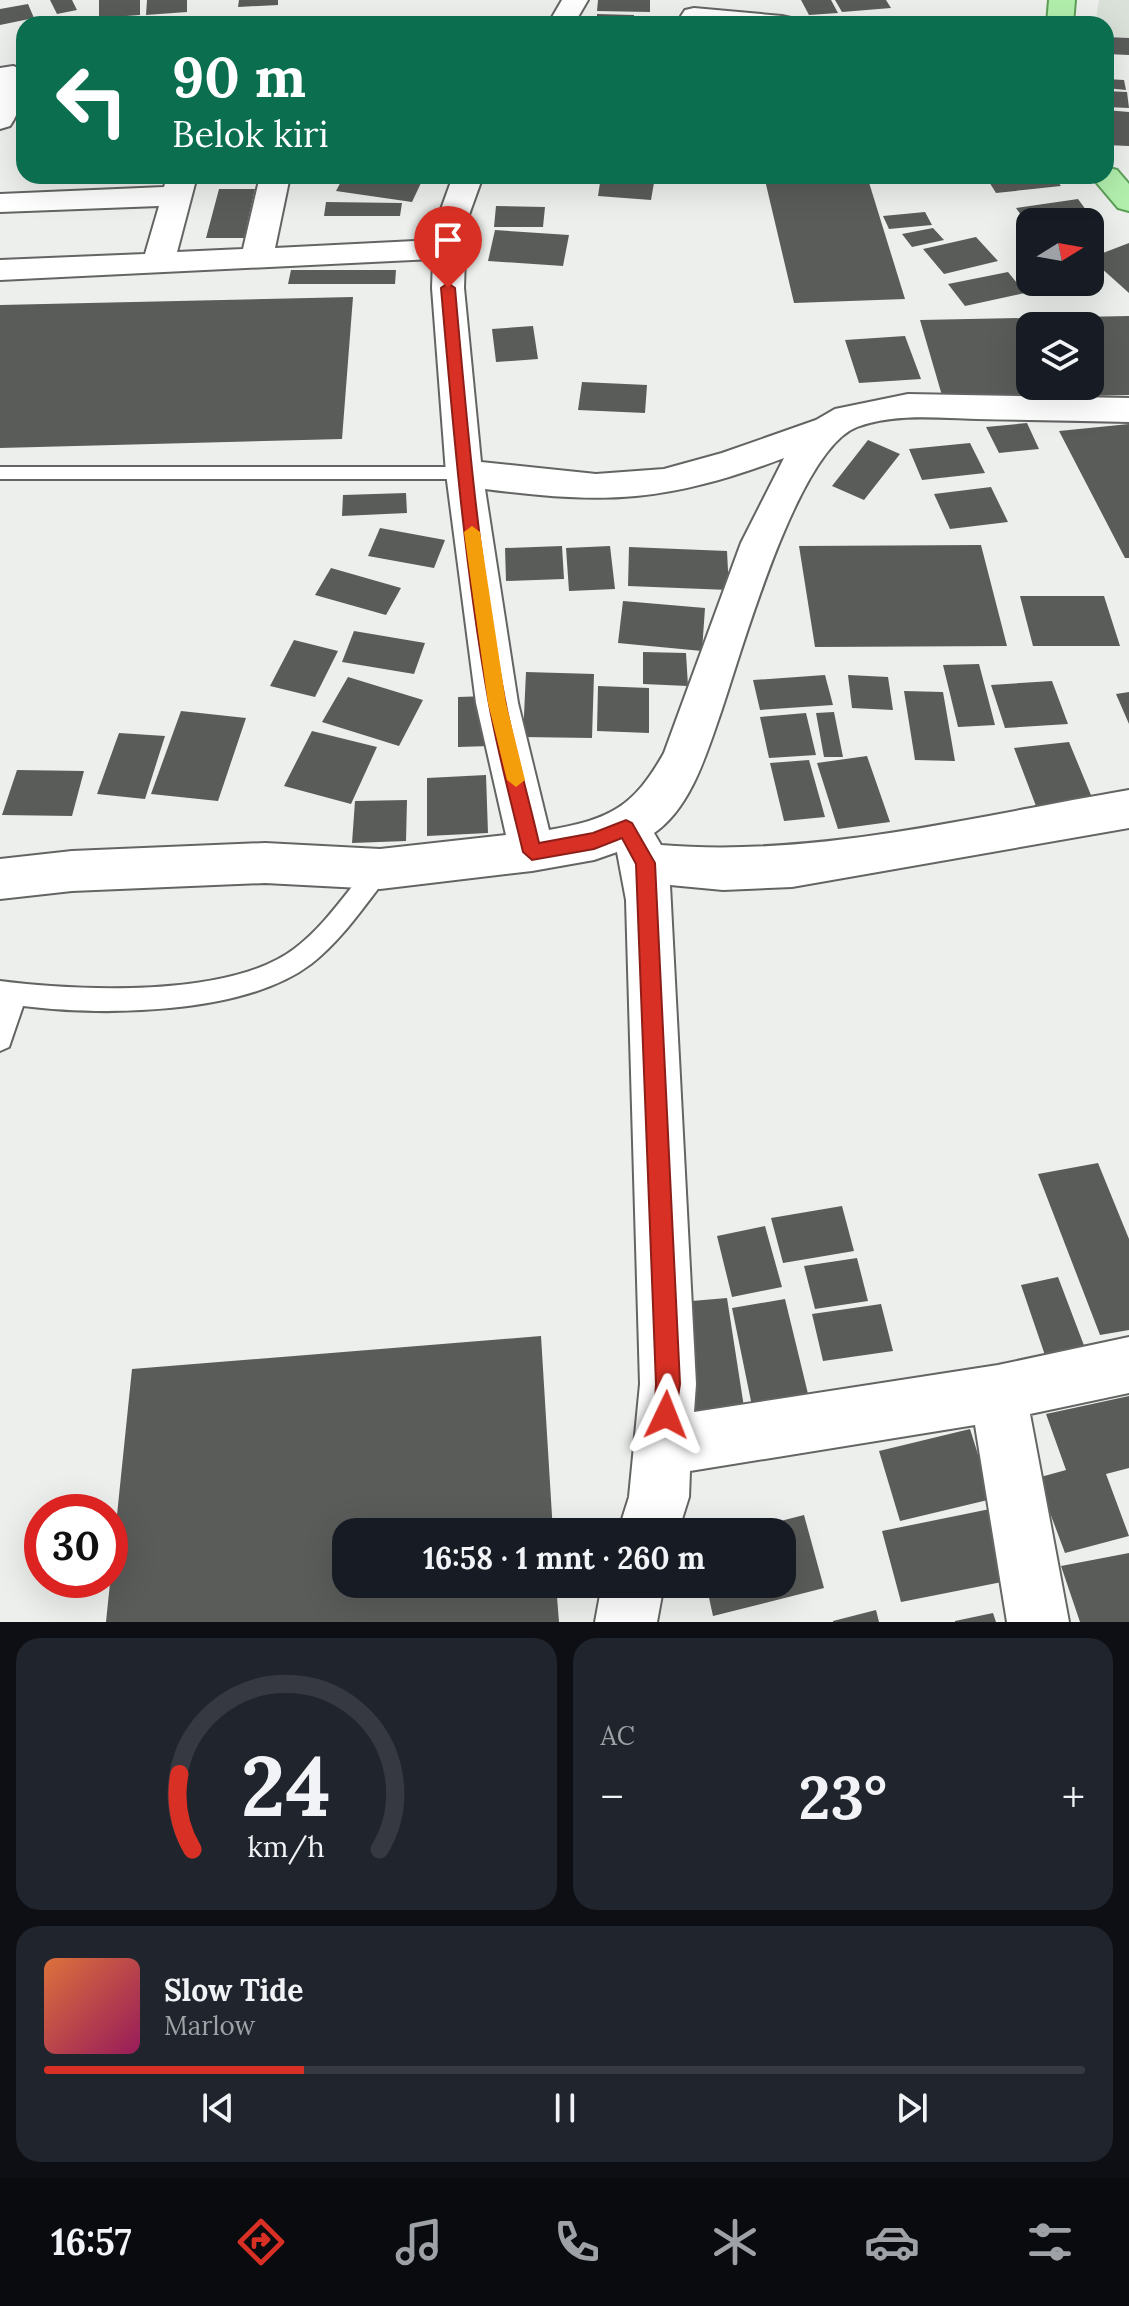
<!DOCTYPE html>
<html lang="id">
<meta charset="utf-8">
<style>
:root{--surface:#171b24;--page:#20242c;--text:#f1f3f6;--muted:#9ea1a6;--line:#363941;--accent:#d93025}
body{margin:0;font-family:Lora,serif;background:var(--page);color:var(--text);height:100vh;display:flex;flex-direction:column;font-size:30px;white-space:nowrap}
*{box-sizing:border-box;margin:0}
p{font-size:26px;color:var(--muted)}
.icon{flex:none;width:44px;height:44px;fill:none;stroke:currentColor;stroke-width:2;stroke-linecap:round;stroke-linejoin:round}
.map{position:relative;height:1622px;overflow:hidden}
.side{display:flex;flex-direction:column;gap:16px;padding:16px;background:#0d0f14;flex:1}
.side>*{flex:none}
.top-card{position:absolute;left:16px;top:16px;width:1098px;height:168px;border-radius:24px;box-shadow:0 8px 32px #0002;background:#0b6e4f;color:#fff;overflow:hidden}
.needle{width:52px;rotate:79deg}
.controls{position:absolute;left:1016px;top:208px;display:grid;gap:16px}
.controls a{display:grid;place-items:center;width:88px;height:88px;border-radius:16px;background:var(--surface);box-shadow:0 8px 32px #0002;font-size:40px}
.speed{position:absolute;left:24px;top:1494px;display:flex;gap:16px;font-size:40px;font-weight:700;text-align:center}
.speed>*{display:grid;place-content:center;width:104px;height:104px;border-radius:50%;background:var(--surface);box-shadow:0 8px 32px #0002;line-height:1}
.speed .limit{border:12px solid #d22;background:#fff;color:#111}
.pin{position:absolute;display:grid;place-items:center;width:68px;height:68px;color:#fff;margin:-82px -34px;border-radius:50% 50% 50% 0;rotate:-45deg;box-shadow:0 0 8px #0007}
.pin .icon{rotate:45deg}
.me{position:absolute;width:88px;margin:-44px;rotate:2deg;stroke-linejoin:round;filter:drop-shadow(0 0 6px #0008)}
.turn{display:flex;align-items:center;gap:28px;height:168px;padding:0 24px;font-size:36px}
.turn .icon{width:104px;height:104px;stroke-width:2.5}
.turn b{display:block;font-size:56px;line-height:68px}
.big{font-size:60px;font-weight:700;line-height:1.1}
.side .widget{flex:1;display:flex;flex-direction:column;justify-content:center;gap:12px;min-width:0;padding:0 28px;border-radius:24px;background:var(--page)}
.side .dial{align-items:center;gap:0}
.dial svg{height:208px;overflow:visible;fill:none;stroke:var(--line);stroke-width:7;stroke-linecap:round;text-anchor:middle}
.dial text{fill:var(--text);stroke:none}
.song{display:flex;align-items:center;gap:24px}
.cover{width:96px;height:96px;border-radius:12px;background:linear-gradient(135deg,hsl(20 70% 55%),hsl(330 70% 35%))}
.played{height:8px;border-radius:4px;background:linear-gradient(90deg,var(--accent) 25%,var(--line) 25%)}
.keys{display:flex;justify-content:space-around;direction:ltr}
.heat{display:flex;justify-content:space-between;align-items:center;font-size:44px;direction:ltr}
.side .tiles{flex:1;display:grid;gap:16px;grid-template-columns:1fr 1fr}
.widget:last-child{grid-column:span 2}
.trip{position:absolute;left:332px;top:1518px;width:464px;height:80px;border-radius:24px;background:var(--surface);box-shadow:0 8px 32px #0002;font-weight:700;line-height:80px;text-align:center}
.tab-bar{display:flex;height:128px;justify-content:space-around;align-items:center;background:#090b0e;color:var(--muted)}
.tab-bar .icon{width:56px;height:56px}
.tab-bar .on{color:var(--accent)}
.tab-bar b{font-size:36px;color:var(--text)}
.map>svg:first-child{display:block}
</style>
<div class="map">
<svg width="1129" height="1622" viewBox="0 0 1129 1622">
<rect width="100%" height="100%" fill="#ecefec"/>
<!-- built -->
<path fill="#dae1d9" d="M1099 0H1129V40L1106 36V24H1095Z"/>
<!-- building -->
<path fill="#5a5c5a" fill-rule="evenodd" d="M50 0H72L77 10 57 14Z
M99 0H140V15L99 18Z
M147 0H187V12L146 15Z
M239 0H278V5L238 7Z
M598 0H650V12L597 11Z
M801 0H831L838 13 809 15Z
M835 0H886L891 8 842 12Z
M28 4 34 18 0 25V9Z
M597 14 634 15V24H597Z
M73 17V24H44V20Z
M1106 37 1129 38V55L1106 54Z
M1106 79 1124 80 1126 90 1106 88Z
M1106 91 1127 92 1129 108 1106 107Z
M1106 110 1129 112V146L1106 145Z
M344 176H375L421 183 412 202 336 191Z
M601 176 655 177 651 200 598 196Z
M764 176H867L905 299 794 303Z
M995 176H1054L1061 186 996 193 986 177Z
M219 189H255L244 238H206Z
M1078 199 1092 218 1030 222V228L1016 208Z
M326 202 402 203 400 216H324Z
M496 206 545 207 543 227H494Z
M925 212 932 225 889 229 883 216Z
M933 228 944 240 912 247 902 234Z
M495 230 569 235 563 266 488 261Z
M976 237 998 261 944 274 923 249Z
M1129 243V293L1090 258Z
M291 270H396L395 284H288Z
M1008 272 1025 293 965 306 948 284Z
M353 297 342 439 0 448V305Z
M1129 316V395L943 399 920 320ZM1030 326H1090V386H1030Z
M533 326 538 359 496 362 492 329Z
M905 336 921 379 859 383 845 340Z
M582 382 647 385 645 413 578 410Z
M1027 423 1039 449 999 453 986 427Z
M1129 424V558H1125L1059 431Z
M868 440 900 454 864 500 832 486Z
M970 443 985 473 922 480 909 449Z
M991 487 1008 522 950 529 934 494Z
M406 493 407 513 342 516 343 495Z
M380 528 445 540 434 568 368 556Z
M981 545 1007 646 815 647 799 546Z
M562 546 564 579 506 581 505 548Z
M610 546 615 589 569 591 566 548Z
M629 547 727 551 729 590 628 586Z
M331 568 401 588 386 615 315 595Z
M1020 596H1104L1120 646H1033Z
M623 601 705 608 702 651 618 643Z
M354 631 425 643 414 674 342 662Z
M294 640 338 651 315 697 270 686Z
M643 652 686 653 688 686 643 684Z
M979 664 995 725 958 727 943 665Z
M526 672 594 674 592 738 523 737Z
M825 675 833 705 760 710 753 680Z
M848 675 888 677 893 710 852 708Z
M348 677 423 700 399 746 322 722Z
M1052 681 1068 724 1005 728 991 685Z
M598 686 649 688V733L597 731Z
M904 691 943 692 955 761 915 760Z
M1129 692V724L1116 694Z
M488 696 490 746 458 747V697Z
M181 711 246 718 218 801 151 794Z
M834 712 843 757H824L816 713Z
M806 713 816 755 769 758 760 717Z
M312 731 377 747 351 804 284 786Z
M119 733 165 736 145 799 97 794Z
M1069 742 1093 800 1036 806 1014 748Z
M867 756 890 822 838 829 817 763Z
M809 760 825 817 784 821 770 763Z
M17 770 84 771 72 816 2 815Z
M486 775 488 833 427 836V778Z
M407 800 406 841 352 843 355 801Z
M1098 1163 1129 1239V1330L1100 1335 1038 1174Z
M842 1206 854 1251 783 1263 771 1218Z
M765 1226 782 1287 732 1297 717 1236Z
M857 1258 868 1301 815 1309 804 1266Z
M1058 1277 1088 1356 1048 1364 1021 1285Z
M727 1298 746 1420 684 1426 668 1303Z
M785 1299 810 1402 753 1411 732 1308Z
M881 1304 893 1351 823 1361 812 1314Z
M541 1336 553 1532H346V1584H556L559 1622H106L132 1369Z
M1129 1396V1468L1106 1474 1129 1536 1065 1553 1037 1478 1066 1470 1046 1414Z
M970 1429 992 1499 900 1521 879 1451Z
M990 1509 1012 1580 901 1602 882 1531Z
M804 1515 824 1588 713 1616 706 1584H782V1532L742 1531Z
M1129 1553V1622H1080L1061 1566Z
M876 1610 879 1622H833V1621Z
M993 1613 996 1622H955V1621Z"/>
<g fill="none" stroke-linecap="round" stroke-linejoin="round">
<defs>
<path id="lane" d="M0 467H464L473 473 464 479H0Z
M380 859 388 862 391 869 388 876C364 906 342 940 311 964 244 1015 104 1016 23 1006L9 1047 0 1051V981C78 991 229 998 294 949 325 926 347 891 372 862Z"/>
<path id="street" d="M562 0H588L574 24H548Z
M694 8 782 16 791 18 795 24 685 22 681 16 685 10Z
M13 66 24 70C24 88 21 111 10 126L0 129V68Z
M167 176H197L177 252 243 249 260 176H290L275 248 435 240 436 223 453 176H483L466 223 464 288 481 462 596 474 664 469 722 453 816 420 835 409 908 394 1129 398V422C1078 421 1028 420 977 419 939 418 894 413 857 427 797 450 742 651 721 712 707 752 691 808 654 833L661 845C815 858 976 816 1129 790V828L792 887 723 890 670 885 696 1384 694 1412 998 1365 1129 1337V1393L1030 1414 1069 1622H1007L975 1425 690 1471 689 1497 678 1532H618L629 1497 640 1384 626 900 617 852 594 860 532 871 380 889 265 883 72 891 0 899V859L72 851 265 843 380 849 506 835 476 703 446 473 432 288 433 259 0 280V260L145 254 159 206 0 212V194L164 187ZM784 458 741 543 664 753C633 808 610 819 549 830L518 703 485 489C607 505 667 502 784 458Z
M602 1584H664L657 1622H595Z"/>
<path id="primary" d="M1049 0H1075L1073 24H1047Z
M1106 167 1117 170 1129 184V211L1118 208 1091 176H1106Z"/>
</defs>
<!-- lane casing -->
<use href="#lane" stroke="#636562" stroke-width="4"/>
<!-- street casing -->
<use href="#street" stroke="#636562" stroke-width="4"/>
<!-- primary casing -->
<use href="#primary" stroke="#5c9f58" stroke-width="4"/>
<!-- lane -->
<use href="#lane" fill="#fff" fill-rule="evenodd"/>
<!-- street -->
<use href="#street" fill="#fff" fill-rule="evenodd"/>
<!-- primary -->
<use href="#primary" fill="#b2efad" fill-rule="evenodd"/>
</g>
<!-- route -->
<path fill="#d93025" stroke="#8d1f18" stroke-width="2" d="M448 283 455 288C467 425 479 564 505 700 514 748 528 795 539 843L593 833 626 820 632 823 655 863 680 1384 674 1423 666 1427 658 1423 654 1415 656 1384 636 864 622 838 594 849 532 860 523 852C511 801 497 750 488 698 464 562 453 425 441 288Z"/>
<!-- slow -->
<path fill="#f59e0b" d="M472 526 480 532 506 703 525 780 516 787 507 780 488 703 464 532Z"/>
</svg>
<div class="controls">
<a><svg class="needle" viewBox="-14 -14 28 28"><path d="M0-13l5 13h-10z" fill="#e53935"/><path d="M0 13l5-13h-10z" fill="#9ea1a6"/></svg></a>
<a><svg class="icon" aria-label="layers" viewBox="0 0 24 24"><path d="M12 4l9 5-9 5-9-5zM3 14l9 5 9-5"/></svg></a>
</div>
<div class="speed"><div class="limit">30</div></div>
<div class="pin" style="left:448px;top:288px;background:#d93025"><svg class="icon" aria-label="arrive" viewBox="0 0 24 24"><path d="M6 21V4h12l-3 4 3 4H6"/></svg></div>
<svg class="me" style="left:666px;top:1415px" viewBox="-20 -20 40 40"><path d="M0-17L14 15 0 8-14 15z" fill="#d93025" stroke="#fff" stroke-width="4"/></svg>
<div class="trip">16:58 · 1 mnt · 260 m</div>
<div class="top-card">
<div class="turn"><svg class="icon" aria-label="left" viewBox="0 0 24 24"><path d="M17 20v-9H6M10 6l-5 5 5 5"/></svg><div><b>90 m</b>Belok kiri</div></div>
</div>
</div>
<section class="side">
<div class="tiles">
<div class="widget dial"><svg viewBox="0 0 100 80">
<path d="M14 69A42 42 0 1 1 86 69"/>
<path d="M14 69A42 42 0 0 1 9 40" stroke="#d93025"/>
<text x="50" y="56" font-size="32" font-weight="700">24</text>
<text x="50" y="72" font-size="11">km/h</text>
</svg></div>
<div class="widget"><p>AC</p>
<div class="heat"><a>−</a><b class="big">23°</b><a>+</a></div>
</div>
<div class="widget">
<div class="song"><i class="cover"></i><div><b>Slow Tide</b><p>Marlow</p></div></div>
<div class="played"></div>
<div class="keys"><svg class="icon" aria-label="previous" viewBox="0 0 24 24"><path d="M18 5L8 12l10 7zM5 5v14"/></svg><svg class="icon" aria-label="pause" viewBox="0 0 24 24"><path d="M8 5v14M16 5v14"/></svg><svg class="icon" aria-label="next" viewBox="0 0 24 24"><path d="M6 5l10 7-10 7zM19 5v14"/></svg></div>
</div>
</div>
</section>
<nav class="tab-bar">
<b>16:57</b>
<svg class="icon on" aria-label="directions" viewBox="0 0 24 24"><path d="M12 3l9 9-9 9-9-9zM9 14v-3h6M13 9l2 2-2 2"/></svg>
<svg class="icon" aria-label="music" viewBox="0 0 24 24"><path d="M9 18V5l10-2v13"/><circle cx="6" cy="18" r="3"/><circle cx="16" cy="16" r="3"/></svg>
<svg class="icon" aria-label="phone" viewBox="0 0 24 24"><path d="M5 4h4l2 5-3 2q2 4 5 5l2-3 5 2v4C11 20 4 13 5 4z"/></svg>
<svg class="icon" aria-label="climate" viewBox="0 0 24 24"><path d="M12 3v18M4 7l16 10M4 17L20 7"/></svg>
<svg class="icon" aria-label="car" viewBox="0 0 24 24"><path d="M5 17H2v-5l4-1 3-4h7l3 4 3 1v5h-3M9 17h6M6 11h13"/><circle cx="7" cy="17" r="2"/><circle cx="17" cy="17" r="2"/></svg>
<svg class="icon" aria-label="filters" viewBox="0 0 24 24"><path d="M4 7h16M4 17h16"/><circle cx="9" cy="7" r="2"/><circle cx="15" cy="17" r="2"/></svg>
</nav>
